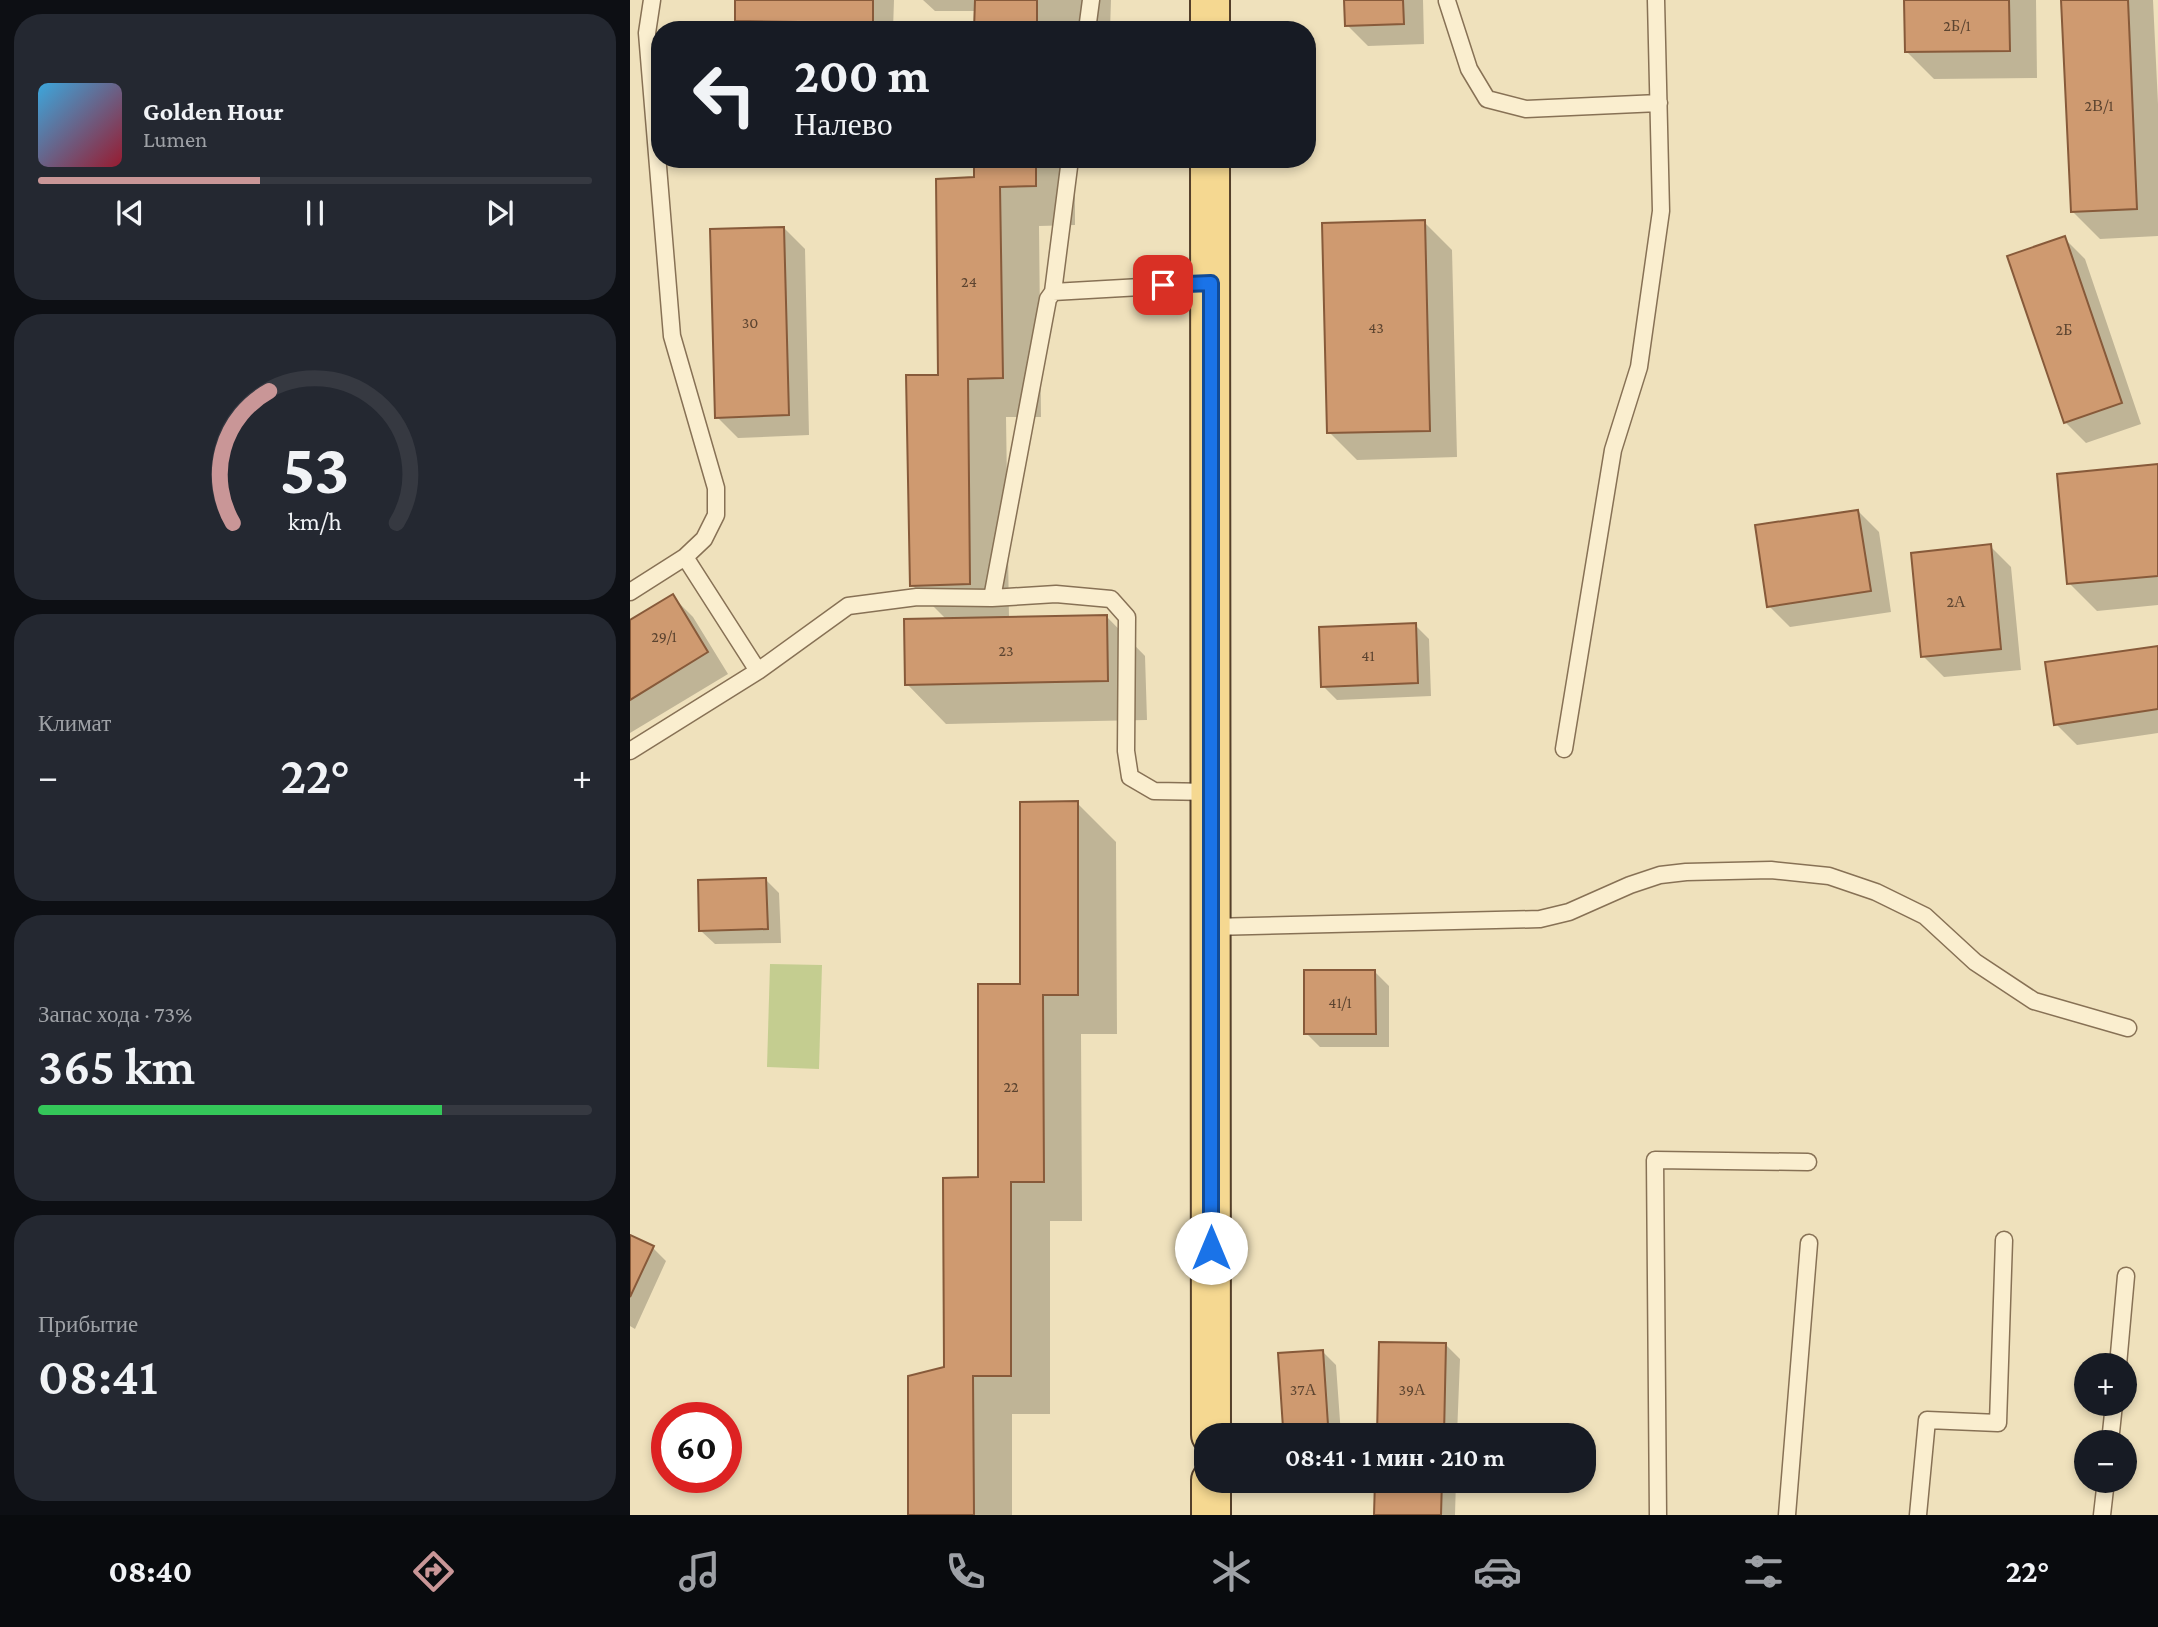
<!DOCTYPE html>
<html lang="ru">
<meta charset="utf-8">
<style>
:root{--surface:#171b24;--page:#242831;--text:#f1f3f6;--muted:#9ea1a6;--line:#363941;--accent:#c99697}
body{margin:0;font-family:"Crimson Pro",serif;background:var(--page);color:var(--text);height:100vh;display:flex;flex-direction:column;font-size:26px;white-space:nowrap}
*{box-sizing:border-box;margin:0}
p{font-size:23px;color:var(--muted)}
.icon{flex:none;width:38px;height:38px;fill:none;stroke:currentColor;stroke-width:2;stroke-linecap:round;stroke-linejoin:round}
.map{position:relative;flex:1;overflow:hidden}
.sheet{display:flex;flex-direction:column;gap:14px;padding:14px;background:#0d0f14;width:630px}
.sheet>*{flex:none}
.guide{position:absolute;left:21px;top:21px;width:665px;height:147px;border-radius:28px;box-shadow:0 4px 10px #0003;background:#171b24;color:var(--text);overflow:hidden}
.tools{position:absolute;left:1444px;top:1353px;display:grid;gap:14px}
.tools a{display:grid;place-items:center;width:63px;height:63px;border-radius:50%;background:var(--surface);box-shadow:0 4px 10px #0003;font-size:35px}
.speed{position:absolute;left:21px;top:1402px;display:flex;gap:14px;font-size:35px;font-weight:700;text-align:center}
.speed>*{display:grid;place-content:center;width:91px;height:91px;border-radius:50%;background:var(--surface);box-shadow:0 4px 10px #0003;line-height:1}
.speed .limit{border:10px solid #d22;background:#fff;color:#111}
.pin{position:absolute;display:grid;place-items:center;width:60px;height:60px;color:#fff;margin:-30px;border-radius:14px;box-shadow:0 4px 10px #0006}
.me{position:absolute;width:77px;margin:-38px;rotate:0deg;stroke-linejoin:round;filter:drop-shadow(0 0 5px #0008)}
.turn{display:flex;align-items:center;gap:24px;height:147px;padding:0 28px;font-size:32px}
.turn .icon{width:91px;height:91px;stroke-width:2.5}
.turn b{display:block;font-size:49px;line-height:60px}
.big{font-size:52px;font-weight:600;line-height:1.1}
.sheet .card{flex:1;display:flex;flex-direction:column;justify-content:center;gap:10px;min-width:0;padding:0 24px;border-radius:28px;background:var(--page)}
.sheet .dial{align-items:center;gap:0}
.dial svg{height:182px;overflow:visible;fill:none;stroke:var(--line);stroke-width:7;stroke-linecap:round;text-anchor:middle}
.dial text{fill:var(--text);stroke:none}
.song{display:flex;align-items:center;gap:21px}
.cover{width:84px;height:84px;border-radius:10px;background:linear-gradient(135deg,hsl(200 70% 55%),hsl(350 70% 35%))}
.played{height:7px;border-radius:4px;background:linear-gradient(90deg,var(--accent) 40%,var(--line) 40%)}
.keys{display:flex;justify-content:space-around;direction:ltr}
.heat{display:flex;justify-content:space-between;align-items:center;font-size:38px;direction:ltr}
.charge{height:10px;border-radius:5px;background:linear-gradient(90deg,#34c759 73%,var(--line) 0)}
.trip{position:absolute;left:564px;top:1423px;width:402px;height:70px;border-radius:28px;background:var(--surface);box-shadow:0 4px 10px #0003;font-weight:600;line-height:70px;text-align:center}
.tab-bar{display:flex;height:112px;justify-content:space-around;align-items:center;background:#090b0e;color:var(--muted)}
.tab-bar .icon{width:49px;height:49px}
.tab-bar .on{color:var(--accent)}
.tab-bar b{font-size:32px;color:var(--text)}
main{display:flex;flex:1;min-height:0}
.map>svg:first-child{display:block}
</style>
<main>
<section class="sheet">
<div class="card">
<div class="song"><i class="cover"></i><div><b>Golden Hour</b><p>Lumen</p></div></div>
<div class="played"></div>
<div class="keys"><svg class="icon" aria-label="previous" viewBox="0 0 24 24"><path d="M18 5L8 12l10 7zM5 5v14"/></svg><svg class="icon" aria-label="pause" viewBox="0 0 24 24"><path d="M8 5v14M16 5v14"/></svg><svg class="icon" aria-label="next" viewBox="0 0 24 24"><path d="M6 5l10 7-10 7zM19 5v14"/></svg></div>
</div>
<div class="card dial"><svg viewBox="0 0 100 80">
<path d="M14 69A42 42 0 1 1 86 69"/>
<path d="M14 69A42 42 0 0 1 30 11" stroke="#c99697"/>
<text x="50" y="56" font-size="32" font-weight="700">53</text>
<text x="50" y="72" font-size="11">km/h</text>
</svg></div>
<div class="card"><p>Климат</p>
<div class="heat"><a>−</a><b class="big">22°</b><a>+</a></div>
</div>
<div class="card"><p>Запас хода · 73%</p><b class="big">365 km</b><div class="charge"></div></div>
<div class="card"><p>Прибытие</p><b class="big">08:41</b></div>
</section>
<div class="map">
<svg width="1528" height="1515" viewBox="0 0 1528 1515">
<rect width="100%" height="100%" fill="#efe1bc"/>
<!-- green -->
<path fill="#c4cd90" d="M140 964 192 965 189 1069 137 1067Z"/>
<!-- shadow -->
<path fill="#0003" d="M107 0H264L263 30H116L107 20Z
M293 0H481L480 30H346V11H305Z
M716 0H793L794 44 738 46 717 25Z
M1276 0H1406L1407 78 1304 79 1276 51Z
M1432 0H1523L1528 104V236L1470 239 1443 212Z
M346 159H445V225L409 226 411 417H376L379 618 476 616 515 656 517 720 316 724 277 684 316 619 282 585 310 377 346 179Z
M794 222 822 250 827 457 727 460 699 432Z
M154 228 175 249 179 435 108 438 87 417Z
M1434 238 1455 259 1511 424 1456 443 1435 422Z
M1528 466V605L1467 611 1439 583Z
M1228 511 1249 532 1261 612 1160 627 1139 606Z
M1360 546 1381 567 1391 670 1314 677 1293 656Z
M42 596 63 617 98 674 0 733V622Z
M785 625 799 639 801 696 707 700 693 686Z
M1528 648V733L1447 745 1426 724Z
M447 803 486 842 487 1034H451L452 1221H420V1414H382V1515H280L315 1368 350 1179 392 986Z
M135 879 149 893 151 943 85 944 71 931Z
M745 972 759 986V1047H690L676 1033Z
M0 1237 23 1248 36 1261 5 1329 0 1326Z
M816 1345 830 1359 827 1435H748Z
M692 1351 706 1365 711 1435H663L655 1427Z
M747 1480H826L825 1515H746Z"/>
<!-- building -->
<path fill="#cf9a70" stroke="#875a3a" stroke-width="2" d="M105 0H243V23L105 21Z
M345 0H407V30H344Z
M714 0H773L774 24 715 26Z
M1274 0H1379L1380 51 1275 52Z
M1431 0H1498L1507 209 1441 212Z
M344 159H406V186L370 187 373 378 338 379 340 584 280 586 276 375H308L306 179 344 177Z
M795 220 800 431 697 433 692 223Z
M154 227 159 415 85 418 80 229Z
M1435 236 1492 403 1434 423 1377 256Z
M1528 464V576L1437 584 1427 474Z
M1228 510 1241 591 1137 607 1125 525Z
M1361 544 1371 649 1291 657 1281 553Z
M43 594 78 652 0 700V620Z
M477 615 478 681 275 685 274 619Z
M786 623 788 683 691 687 689 627Z
M1528 646V709L1424 725 1415 662Z
M448 801V995H413L414 1182H381V1376H343L344 1515H278V1376L314 1367 313 1178 348 1177V984H390V802Z
M136 878 138 929 69 931 68 880Z
M674 970H745L746 1034H674Z
M0 1235 24 1246 0 1297Z
M749 1342 816 1343 814 1435H747Z
M693 1350 698 1425 653 1428 648 1353Z
M745 1480H812L811 1515H744Z"/>
<g fill="none" stroke-linecap="round" stroke-linejoin="round">
<defs>
<path id="lane" d="M817 1 839 69 857 99 896 109 1029 103
M457 30 461 0
M423 292 440 159
M0 592 55 557
M362 598 426 594 481 599 497 617 496 751 500 777 524 791 581 792
M128 671 218 606 287 597 362 598 418 299 423 292 581 283
M934 749 983 450 1009 367 1031 211 1026 0
M0 751 128 671 55 557 74 539 86 515V488L42 336 17 33 22 0
M581 927 910 919 939 912 1000 885 1030 875 1056 872 1141 870 1199 876 1246 892 1295 916 1345 962 1404 1001 1498 1028
M1488 1365 1496 1276
M1480 1442 1484 1404
M1028 1515 1025 1160 1178 1162
M1157 1515 1179 1243
M1288 1515 1297 1420 1368 1423 1374 1240
M1472 1515 1476 1480"/>
<path id="primary" d="M580 0V30
M580 159 581 1435
M581 1480V1515"/>
</defs>
<!-- lane casing -->
<use href="#lane" stroke="#877155" stroke-width="19"/>
<!-- primary casing -->
<use href="#primary" stroke="#543f2a" stroke-width="42"/>
<!-- lane -->
<use href="#lane" stroke="#faeecf" stroke-width="16"/>
<!-- primary -->
<use href="#primary" stroke="#f5d891" stroke-width="38"/>
</g>
<g fill="none" stroke-linecap="round" stroke-linejoin="round">
<defs>
<path id="route" d="M533 285 581 283V1248"/>
</defs>
<!-- route casing -->
<use href="#route" stroke="#114b97" stroke-width="18"/>
<!-- route -->
<use href="#route" stroke="#1a73e8" stroke-width="12"/>
</g>
<g text-anchor="middle" dominant-baseline="central" stroke-width="7" stroke-linejoin="round" paint-order="stroke">
<!-- number labels -->
<g font-size="16" fill="#5c4430">
<text x="1327" y="25">2Б/1</text>
<text x="1469" y="105">2В/1</text>
<text x="339" y="281">24</text>
<text x="120" y="322">30</text>
<text x="746" y="327">43</text>
<text x="1434" y="329">2Б</text>
<text x="1326" y="601">2А</text>
<text x="34" y="636">29/1</text>
<text x="376" y="650">23</text>
<text x="738" y="655">41</text>
<text x="710" y="1002">41/1</text>
<text x="381" y="1086">22</text>
<text x="673" y="1389">37А</text>
<text x="782" y="1389">39А</text>
</g>
</g>
</svg>
<div class="tools">
<a>+</a>
<a>−</a>
</div>
<div class="speed"><div class="limit">60</div></div>
<div class="pin" style="left:533px;top:285px;background:#d93025"><svg class="icon" aria-label="arrive" viewBox="0 0 24 24"><path d="M6 21V4h12l-3 4 3 4H6"/></svg></div>
<svg class="me" style="left:581px;top:1248px" viewBox="-20 -20 40 40"><circle r="19" fill="#fff"/><path d="M0-13L10 11 0 6-10 11z" fill="#1a73e8"/></svg>
<div class="trip">08:41 · 1 мин · 210 m</div>
<div class="guide">
<div class="turn"><svg class="icon" aria-label="left" viewBox="0 0 24 24"><path d="M17 20v-9H6M10 6l-5 5 5 5"/></svg><div><b>200 m</b>Налево</div></div>
</div>
</div>
</main>
<nav class="tab-bar">
<b>08:40</b>
<svg class="icon on" aria-label="directions" viewBox="0 0 24 24"><path d="M12 3l9 9-9 9-9-9zM9 14v-3h6M13 9l2 2-2 2"/></svg>
<svg class="icon" aria-label="music" viewBox="0 0 24 24"><path d="M9 18V5l10-2v13"/><circle cx="6" cy="18" r="3"/><circle cx="16" cy="16" r="3"/></svg>
<svg class="icon" aria-label="phone" viewBox="0 0 24 24"><path d="M5 4h4l2 5-3 2q2 4 5 5l2-3 5 2v4C11 20 4 13 5 4z"/></svg>
<svg class="icon" aria-label="climate" viewBox="0 0 24 24"><path d="M12 3v18M4 7l16 10M4 17L20 7"/></svg>
<svg class="icon" aria-label="car" viewBox="0 0 24 24"><path d="M5 17H2v-5l4-1 3-4h7l3 4 3 1v5h-3M9 17h6M6 11h13"/><circle cx="7" cy="17" r="2"/><circle cx="17" cy="17" r="2"/></svg>
<svg class="icon" aria-label="filters" viewBox="0 0 24 24"><path d="M4 7h16M4 17h16"/><circle cx="9" cy="7" r="2"/><circle cx="15" cy="17" r="2"/></svg>
<b>22°</b>
</nav>
